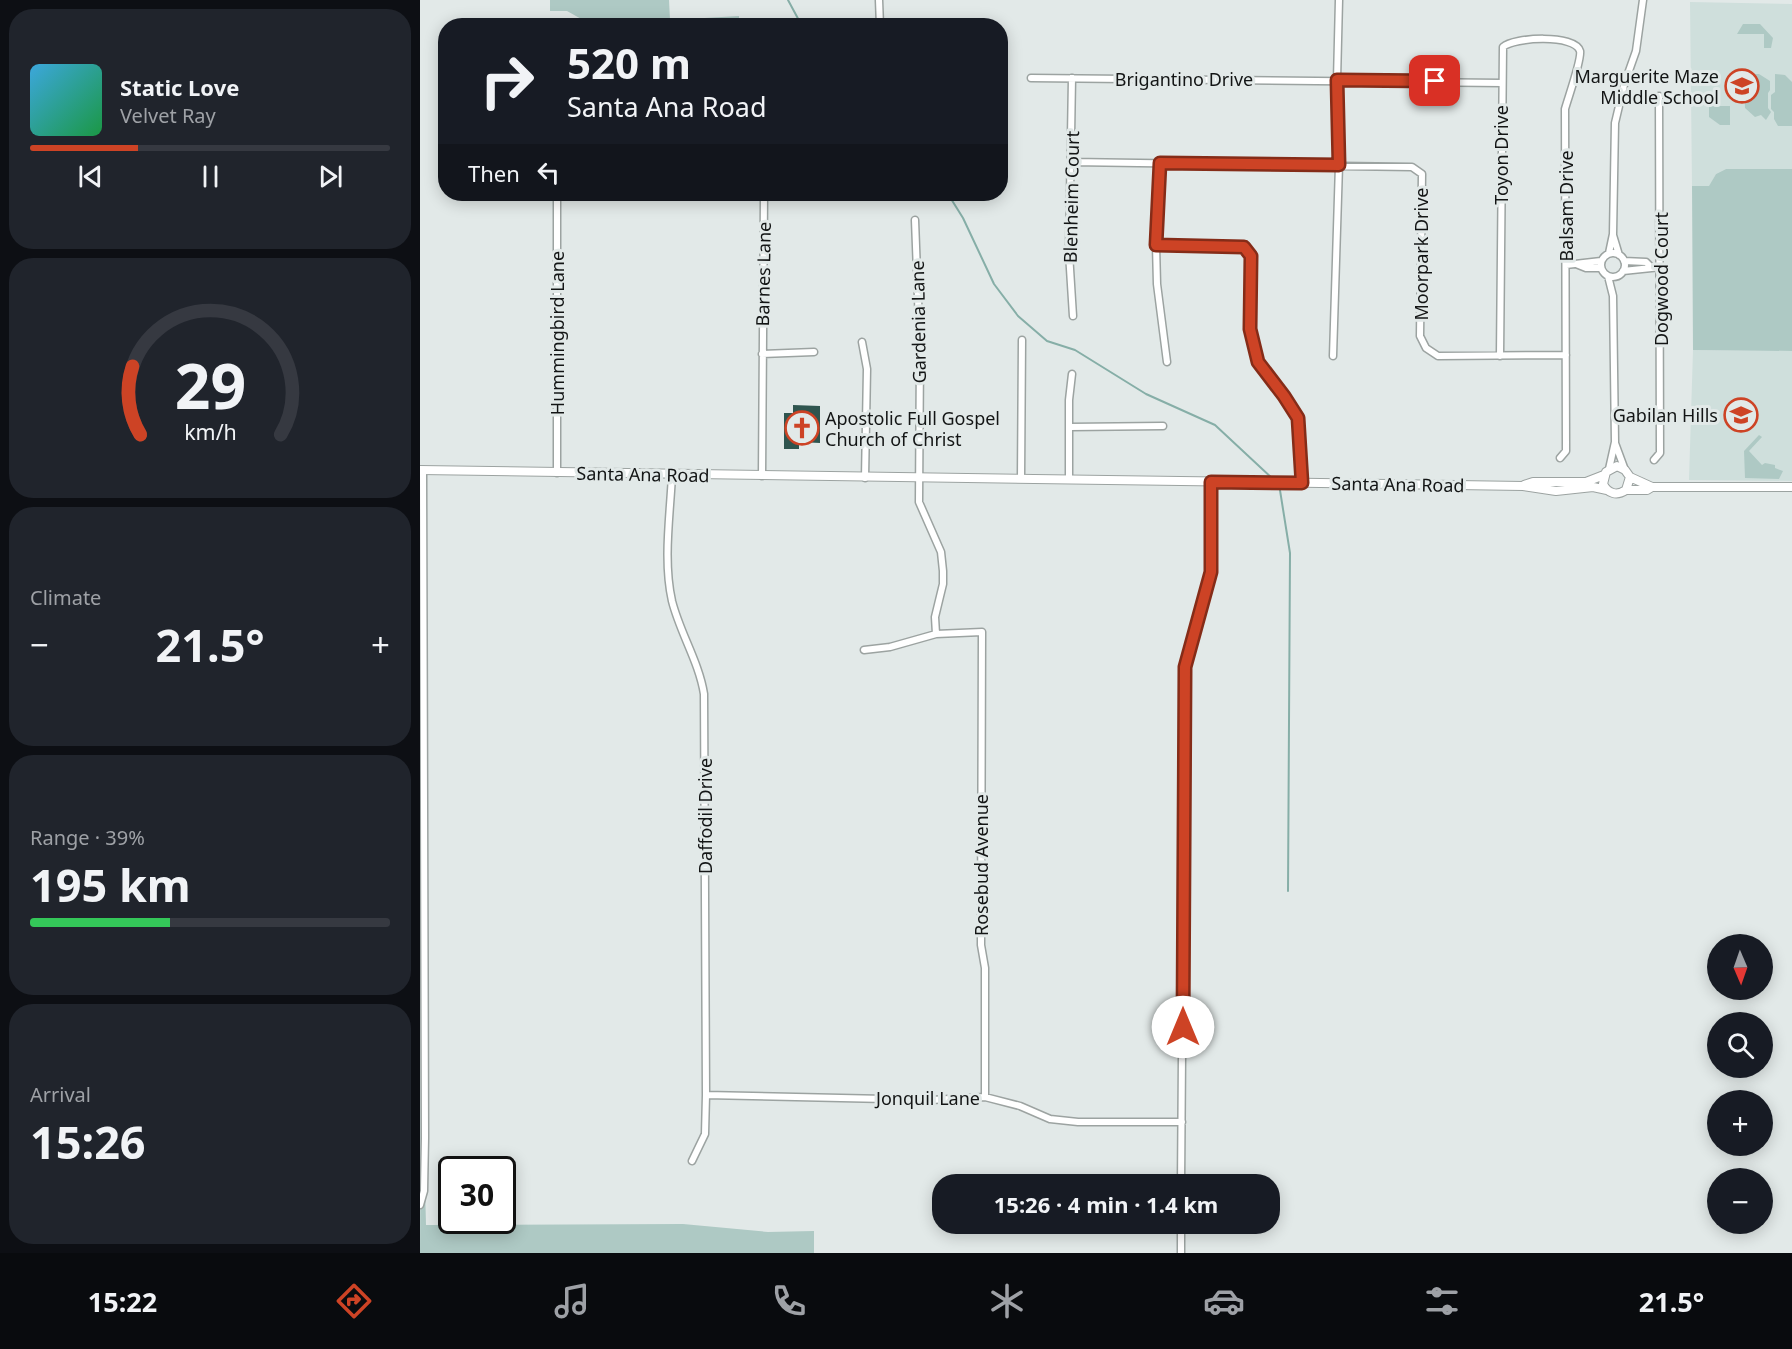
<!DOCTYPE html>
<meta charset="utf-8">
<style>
:root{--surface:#171b24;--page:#20242c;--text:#f1f3f6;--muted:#9ea1a6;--line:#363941;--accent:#cd4325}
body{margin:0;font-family:"Noto Sans",sans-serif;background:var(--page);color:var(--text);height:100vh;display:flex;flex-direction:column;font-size:22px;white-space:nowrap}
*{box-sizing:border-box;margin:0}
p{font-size:20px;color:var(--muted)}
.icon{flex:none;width:33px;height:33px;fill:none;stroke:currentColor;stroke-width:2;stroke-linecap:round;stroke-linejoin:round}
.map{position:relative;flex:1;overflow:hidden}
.drawer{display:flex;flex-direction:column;gap:9px;padding:9px;background:#0d0f14;width:420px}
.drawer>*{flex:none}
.banner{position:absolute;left:18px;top:18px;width:570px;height:183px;border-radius:24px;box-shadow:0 3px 15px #0003;background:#171b24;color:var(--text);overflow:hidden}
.needle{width:39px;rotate:178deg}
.buttons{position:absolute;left:1287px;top:934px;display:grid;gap:12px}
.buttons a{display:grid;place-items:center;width:66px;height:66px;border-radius:50%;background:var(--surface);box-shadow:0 3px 15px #0003;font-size:30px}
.speed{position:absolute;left:18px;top:1156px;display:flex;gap:12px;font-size:30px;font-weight:700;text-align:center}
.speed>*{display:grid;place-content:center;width:78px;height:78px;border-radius:50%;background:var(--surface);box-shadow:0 3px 15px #0003;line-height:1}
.speed .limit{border:3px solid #111;border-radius:9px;background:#fff;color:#111}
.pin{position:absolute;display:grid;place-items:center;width:51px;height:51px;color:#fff;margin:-26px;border-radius:12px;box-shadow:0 3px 9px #0006}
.me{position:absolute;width:66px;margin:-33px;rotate:0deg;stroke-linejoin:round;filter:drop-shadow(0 0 4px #0008)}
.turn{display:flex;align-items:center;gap:21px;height:126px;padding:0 30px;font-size:27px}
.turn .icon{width:78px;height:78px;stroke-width:2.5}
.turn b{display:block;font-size:42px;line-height:51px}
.then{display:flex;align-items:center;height:57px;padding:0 30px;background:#0003;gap:12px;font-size:22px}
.big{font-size:45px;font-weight:700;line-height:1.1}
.drawer .tile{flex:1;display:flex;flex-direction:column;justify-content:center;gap:9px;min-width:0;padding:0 21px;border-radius:24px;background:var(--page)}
.drawer .dial{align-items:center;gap:0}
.dial svg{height:156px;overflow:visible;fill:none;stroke:var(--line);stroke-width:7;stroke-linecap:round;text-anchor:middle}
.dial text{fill:var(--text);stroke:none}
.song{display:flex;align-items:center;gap:18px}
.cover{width:72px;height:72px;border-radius:9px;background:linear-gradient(135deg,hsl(200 70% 55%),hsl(140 70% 35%))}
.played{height:6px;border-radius:3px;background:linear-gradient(90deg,var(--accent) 30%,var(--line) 30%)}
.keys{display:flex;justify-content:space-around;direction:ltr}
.heat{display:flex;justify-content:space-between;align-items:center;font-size:33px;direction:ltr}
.charge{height:9px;border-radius:4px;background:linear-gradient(90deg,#34c759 39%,var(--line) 0)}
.trip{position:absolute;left:512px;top:1174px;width:348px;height:60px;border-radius:24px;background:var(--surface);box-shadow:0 3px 15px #0003;font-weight:700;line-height:60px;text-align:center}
.dock{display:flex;height:96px;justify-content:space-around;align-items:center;background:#090b0e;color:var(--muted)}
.dock .icon{width:42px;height:42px}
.dock .on{color:var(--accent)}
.dock b{font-size:27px;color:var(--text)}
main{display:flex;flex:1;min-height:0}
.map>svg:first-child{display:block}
</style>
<main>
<section class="drawer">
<div class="tile">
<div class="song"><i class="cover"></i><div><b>Static Love</b><p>Velvet Ray</p></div></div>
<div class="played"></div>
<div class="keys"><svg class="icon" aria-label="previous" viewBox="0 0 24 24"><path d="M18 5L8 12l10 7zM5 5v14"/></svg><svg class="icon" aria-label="pause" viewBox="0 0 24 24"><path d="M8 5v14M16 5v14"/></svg><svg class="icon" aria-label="next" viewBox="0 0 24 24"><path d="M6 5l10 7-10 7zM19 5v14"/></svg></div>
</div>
<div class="tile dial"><svg viewBox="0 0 100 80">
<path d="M14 69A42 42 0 1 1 86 69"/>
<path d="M14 69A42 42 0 0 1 10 34" stroke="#cd4325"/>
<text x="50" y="56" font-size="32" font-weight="700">29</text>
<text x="50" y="72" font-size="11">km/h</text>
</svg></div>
<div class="tile"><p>Climate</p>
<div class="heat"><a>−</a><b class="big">21.5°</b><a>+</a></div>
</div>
<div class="tile"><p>Range · 39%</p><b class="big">195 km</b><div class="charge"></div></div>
<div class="tile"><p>Arrival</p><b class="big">15:26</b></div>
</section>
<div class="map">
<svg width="1372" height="1253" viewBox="0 0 1372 1253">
<rect width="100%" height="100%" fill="#e2e9e8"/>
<!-- built -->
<path fill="#cfdfdc" d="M1270 2 1372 4V169H1306L1296 174 1289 187 1272 186Z
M1273 350 1372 351V481L1269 480Z"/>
<!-- green -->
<path fill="#aec9c4" d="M130 0H249L250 20 319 16V25H172L147 11H130Z
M1323 24H1340L1353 38 1351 48H1344V34H1317Z
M1331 74H1339L1350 81V90L1348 93V108L1351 112 1346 120 1341 115 1335 117 1325 108 1324 83Z
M1355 74 1365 75 1372 82V126H1358L1354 119V112L1351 109V95L1355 92Z
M1289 106H1310V125H1300L1289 117Z
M1306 169H1372V351L1273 350 1272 186H1289L1296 174Z
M1339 435 1342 437 1329 451 1342 465 1345 463 1355 465V468L1363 471 1359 479 1325 478 1324 451Z
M1 1040 6 1225 263 1224 348 1232 394 1231V1253H0Z"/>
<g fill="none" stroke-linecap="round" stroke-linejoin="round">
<!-- stream -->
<path stroke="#86aea7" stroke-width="2" d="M368 0 382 26
M528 194 543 218 574 284 598 316 627 341 655 350 726 394 795 425 855 481
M859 484 870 553 868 891"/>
</g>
<!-- building -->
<path fill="#2f554f" d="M373 405 400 406V443L379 442V449H364V413H373Z"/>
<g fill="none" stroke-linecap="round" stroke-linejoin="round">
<defs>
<path id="minor" d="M459 0 460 26
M611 78 1082 83
M652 78 649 253 653 316
M652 162 992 167 1002 174 1000 336 1006 348 1018 356 1146 355
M740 163 736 245 737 284 747 362
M495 220 500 351 499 502 521 552 523 571V584L515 617 516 634
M1193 235 1199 255
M736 245 824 247 831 256 830 329 838 362 864 396 878 418 882 483
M1181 265a12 12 0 1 1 24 0a12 12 0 1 1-24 0Z
M1189 253 1193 234 1195 123 1204 85 1216 51 1223 0
M1204 261 1226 262 1231 267
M1156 264 1166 268H1181
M1146 265 1181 261
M1203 271 1241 267
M1188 276 1193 296 1195 442 1189 469
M442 342 447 369 445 478
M342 354 394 352
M913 356 919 165 917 80 919 0
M1080 356 1083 47C1094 37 1155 34 1160 51 1162 59 1148 98 1145 109L1146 451 1140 458
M650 427 743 426
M1195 443 1205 470
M1234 460 1240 453 1239 96
M137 473V194
M252 475C250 516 243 561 252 601 260 633 279 662 284 694L286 1095 285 1134 272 1161
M342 476 344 194
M601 478 602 340
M649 479V400L652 374
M444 650 470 647 516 634 562 632 561 945 565 968V1097
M286 1095 511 1100 565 1097 600 1106 630 1119 658 1122H762
M761 1185 765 667 791 572V482
M0 1205 4 1191 5 1138 3 470
M761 1253V1224"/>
<path id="tertiary" d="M0 470 1103 486 1136 491 1173 487 1187 490
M1210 477 1206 490C1197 496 1188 494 1183 484L1186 472 1197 466 1205 470 1210 477 1232 487
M1104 485 1113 482H1166L1184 475
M1206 490H1227L1232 487H1372"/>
</defs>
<!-- minor casing -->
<use href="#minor" stroke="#9ca3a1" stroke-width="9"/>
<!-- tertiary casing -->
<use href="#tertiary" stroke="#9ca3a1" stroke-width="10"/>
<!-- minor -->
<use href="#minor" stroke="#fff" stroke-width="6"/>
<!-- tertiary -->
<use href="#tertiary" stroke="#fff" stroke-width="8"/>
</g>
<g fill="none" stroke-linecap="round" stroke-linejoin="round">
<defs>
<path id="route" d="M763 1027 765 667 791 572V482L882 483 878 418 864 396 838 362 830 329 831 256 824 247 736 245 740 163 919 165 917 80 1015 81"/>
</defs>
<!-- route casing -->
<use href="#route" stroke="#852c18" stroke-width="15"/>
<!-- route -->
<use href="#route" stroke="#cd4325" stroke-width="10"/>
</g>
<!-- icons -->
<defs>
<symbol id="school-ring" viewBox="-11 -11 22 22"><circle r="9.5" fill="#e2e9e8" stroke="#cd4325" stroke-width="1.5"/><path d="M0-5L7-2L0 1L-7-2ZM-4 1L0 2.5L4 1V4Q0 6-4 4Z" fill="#cd4325"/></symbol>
<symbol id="church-ring" viewBox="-11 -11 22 22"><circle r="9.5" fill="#e2e9e8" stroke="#cd4325" stroke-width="1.5"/><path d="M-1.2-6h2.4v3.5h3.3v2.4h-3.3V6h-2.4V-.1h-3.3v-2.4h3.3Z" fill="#cd4325"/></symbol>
</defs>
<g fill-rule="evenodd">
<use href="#school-ring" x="1303" y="67" width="38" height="38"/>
<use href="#school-ring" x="1302" y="396" width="38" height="38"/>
<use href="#church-ring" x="363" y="409" width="38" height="38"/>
</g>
<g text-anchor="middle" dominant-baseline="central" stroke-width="6" stroke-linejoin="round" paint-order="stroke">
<!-- poi labels -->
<g font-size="18" fill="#131515" stroke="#e2e9e8" text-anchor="end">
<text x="1299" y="76">Marguerite Maze<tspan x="1299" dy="21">Middle School</tspan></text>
<text x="1298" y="415">Gabilan Hills</text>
<text x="405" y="418" text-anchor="start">Apostolic Full Gospel<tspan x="405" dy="21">Church of Christ</tspan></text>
</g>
<!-- street labels -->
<g font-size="18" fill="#131515" stroke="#e2e9e8">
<text x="764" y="79">Brigantino Drive</text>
<text transform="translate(1081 155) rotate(-90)">Toyon Drive</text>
<text transform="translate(651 197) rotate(-89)">Blenheim Court</text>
<text transform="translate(1146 206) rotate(-90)">Balsam Drive</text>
<text transform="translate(1001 254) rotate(-90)">Moorpark Drive</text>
<text transform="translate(343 274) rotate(-89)">Barnes Lane</text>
<text transform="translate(1241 279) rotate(-90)">Dogwood Court</text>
<text transform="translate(498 322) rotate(-91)">Gardenia Lane</text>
<text transform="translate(137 333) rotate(-90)">Hummingbird Lane</text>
<text transform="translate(223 474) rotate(1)">Santa Ana Road</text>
<text transform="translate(978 484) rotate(1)">Santa Ana Road</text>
<text transform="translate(285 816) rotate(-90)">Daffodil Drive</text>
<text transform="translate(561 865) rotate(-90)">Rosebud Avenue</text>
<text x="508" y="1098">Jonquil Lane</text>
</g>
</g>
</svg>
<div class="buttons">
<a><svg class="needle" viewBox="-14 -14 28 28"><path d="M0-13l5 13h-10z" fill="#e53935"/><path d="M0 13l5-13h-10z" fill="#9ea1a6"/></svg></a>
<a><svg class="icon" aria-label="search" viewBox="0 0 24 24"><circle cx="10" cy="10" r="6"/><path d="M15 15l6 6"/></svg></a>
<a>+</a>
<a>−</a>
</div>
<div class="speed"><div class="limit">30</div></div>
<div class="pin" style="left:1015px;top:81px;background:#d93025"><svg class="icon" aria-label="arrive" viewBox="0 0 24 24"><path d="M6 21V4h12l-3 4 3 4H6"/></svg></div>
<svg class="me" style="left:763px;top:1027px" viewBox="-20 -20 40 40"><circle r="19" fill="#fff"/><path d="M0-13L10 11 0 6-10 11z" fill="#cd4325"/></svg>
<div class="trip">15:26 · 4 min · 1.4 km</div>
<div class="banner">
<div class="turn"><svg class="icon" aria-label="right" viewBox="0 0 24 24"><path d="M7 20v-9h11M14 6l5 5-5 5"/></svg><div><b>520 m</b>Santa Ana Road</div></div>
<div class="then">Then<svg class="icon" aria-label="left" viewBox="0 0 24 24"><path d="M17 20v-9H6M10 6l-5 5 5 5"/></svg></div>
</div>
</div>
</main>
<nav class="dock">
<b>15:22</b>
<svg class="icon on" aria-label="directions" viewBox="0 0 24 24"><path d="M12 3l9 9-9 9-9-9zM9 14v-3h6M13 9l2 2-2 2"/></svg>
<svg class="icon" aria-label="music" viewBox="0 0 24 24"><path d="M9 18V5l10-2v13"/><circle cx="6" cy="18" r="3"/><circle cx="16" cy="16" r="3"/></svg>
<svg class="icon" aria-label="phone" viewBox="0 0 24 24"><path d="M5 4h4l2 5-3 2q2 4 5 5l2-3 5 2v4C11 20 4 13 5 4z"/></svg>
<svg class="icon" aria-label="climate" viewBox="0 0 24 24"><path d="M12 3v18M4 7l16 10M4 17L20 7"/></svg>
<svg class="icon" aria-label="car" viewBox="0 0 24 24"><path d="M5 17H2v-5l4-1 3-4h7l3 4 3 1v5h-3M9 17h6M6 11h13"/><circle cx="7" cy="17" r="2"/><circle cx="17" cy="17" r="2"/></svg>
<svg class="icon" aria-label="filters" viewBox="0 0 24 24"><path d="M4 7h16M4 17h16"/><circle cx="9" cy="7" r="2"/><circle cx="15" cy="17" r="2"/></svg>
<b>21.5°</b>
</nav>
